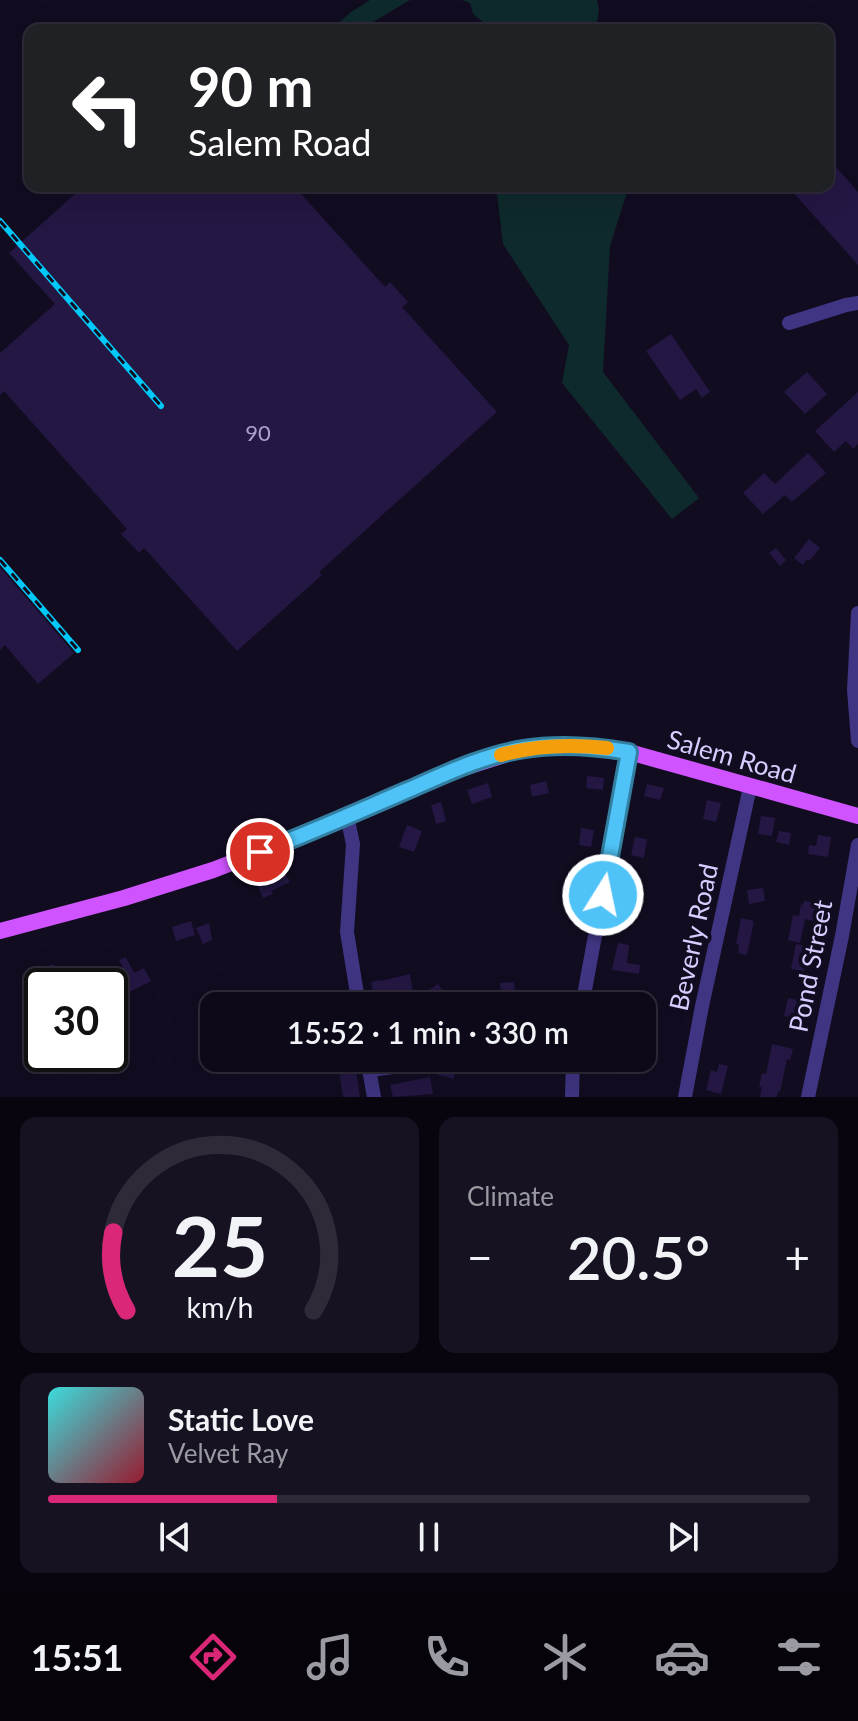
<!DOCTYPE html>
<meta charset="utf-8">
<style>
:root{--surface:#0e0919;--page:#171222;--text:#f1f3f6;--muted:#9b9aa2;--line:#2e2a38;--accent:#db2777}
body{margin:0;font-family:Lato,sans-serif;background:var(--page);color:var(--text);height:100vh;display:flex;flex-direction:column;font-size:30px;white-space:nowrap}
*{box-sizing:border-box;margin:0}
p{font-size:26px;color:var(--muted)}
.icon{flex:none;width:44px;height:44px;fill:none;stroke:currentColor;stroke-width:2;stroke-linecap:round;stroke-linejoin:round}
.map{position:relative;height:1097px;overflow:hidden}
.drawer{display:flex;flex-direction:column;gap:20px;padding:20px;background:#08050e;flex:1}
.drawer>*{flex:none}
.banner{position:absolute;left:24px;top:24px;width:810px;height:168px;border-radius:16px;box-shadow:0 8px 32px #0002,0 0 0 2px var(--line);background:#202124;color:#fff;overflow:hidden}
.speed{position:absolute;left:24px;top:968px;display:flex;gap:16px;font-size:40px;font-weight:700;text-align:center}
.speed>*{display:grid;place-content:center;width:104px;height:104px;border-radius:50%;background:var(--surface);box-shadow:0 8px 32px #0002,0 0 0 2px var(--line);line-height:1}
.speed .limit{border:4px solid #111;border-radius:12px;background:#fff;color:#111}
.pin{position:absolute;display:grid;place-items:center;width:68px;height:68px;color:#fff;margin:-34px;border:4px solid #fff;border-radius:50%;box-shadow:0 2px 8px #0007}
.me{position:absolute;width:88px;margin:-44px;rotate:10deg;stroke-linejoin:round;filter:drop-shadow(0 0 6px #0008)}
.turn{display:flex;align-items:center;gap:28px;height:168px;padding:0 32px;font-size:36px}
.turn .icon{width:104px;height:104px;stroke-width:2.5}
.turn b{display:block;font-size:56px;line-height:68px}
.big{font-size:60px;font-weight:600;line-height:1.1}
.drawer .card{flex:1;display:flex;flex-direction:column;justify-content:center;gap:12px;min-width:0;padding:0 28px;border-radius:16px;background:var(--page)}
.drawer .dial{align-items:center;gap:0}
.dial svg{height:208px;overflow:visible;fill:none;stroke:var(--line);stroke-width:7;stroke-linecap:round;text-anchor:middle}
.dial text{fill:var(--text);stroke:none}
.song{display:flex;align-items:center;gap:24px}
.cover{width:96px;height:96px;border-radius:12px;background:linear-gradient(135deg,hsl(180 70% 55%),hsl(350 70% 35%))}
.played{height:8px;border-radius:4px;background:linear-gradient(90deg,var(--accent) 30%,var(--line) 30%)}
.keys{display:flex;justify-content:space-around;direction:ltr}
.heat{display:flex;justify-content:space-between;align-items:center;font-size:44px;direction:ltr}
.drawer .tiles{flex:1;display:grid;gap:20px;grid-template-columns:1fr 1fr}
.card:last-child{grid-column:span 2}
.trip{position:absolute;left:200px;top:992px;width:456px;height:80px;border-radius:16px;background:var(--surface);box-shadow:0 8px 32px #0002,0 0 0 2px var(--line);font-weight:600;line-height:80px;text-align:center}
.dock{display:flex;height:128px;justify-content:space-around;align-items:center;background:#06040a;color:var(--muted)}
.dock .icon{width:56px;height:56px}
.dock .on{color:var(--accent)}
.dock b{font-size:36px;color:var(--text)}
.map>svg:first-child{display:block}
</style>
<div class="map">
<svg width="858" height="1097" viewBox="0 0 858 1097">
<rect width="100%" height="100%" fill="#120c21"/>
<!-- green -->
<path fill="#0f2a2c" d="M370 0H410L368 25 333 28 351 12Z
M462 0H597L599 10 596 30H481L482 21 473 14 470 3Z
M496 186H629L610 246 603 372 699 498 672 519 562 383 569 345 503 244Z"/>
<!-- building -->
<path fill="#241743" d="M828 158 858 192V265L792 191 798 186H828Z
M84 186H294L385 287 390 282 408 302 402 307 497 412 319 572 322 575 237 651 144 548 139 553 121 534 127 529 4 391 0 395V353L55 304 9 253Z
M671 334 710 392 702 398 696 389 680 400 646 351Z
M807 372 827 394 805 414 784 392Z
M858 392V444L853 449 846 441 834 452 815 431Z
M808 453 826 473 792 502 785 495 763 514 743 493 764 473 775 484Z
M809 539 820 548 809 561 807 559 803 565 794 558Z
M776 548 786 560 780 566 769 553Z
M0 567 74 653 38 684 5 645 0 650Z
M587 776 604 778 603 790 586 788Z
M546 781 549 793 532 797 530 785Z
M488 783 492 797 472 804 467 790Z
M647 784 664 788 660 800 644 796Z
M707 800 721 803 716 822 703 819Z
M441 802 446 821 436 824 431 805Z
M761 816 775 818 772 836 758 834Z
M407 825 422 831 414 852 399 847Z
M581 828 594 830 591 847 579 845Z
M779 831 791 833 789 845 776 842Z
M818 835 831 837 828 857 808 854 809 845 816 846Z
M635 837 647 839 644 858 631 855Z
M285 873 290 882 271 891 273 894 263 898 257 884Z
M572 876 585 879 580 898 575 897 574 904 565 902Z
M629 883 642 887 630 925 619 922 625 904 622 903Z
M763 888 765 901 749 904 747 890Z
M804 901 817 903 815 915H814L813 921 805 919 800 943 788 940 793 915 799 916 801 904 803 905Z
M741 918 754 921 747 955 738 953 739 945 736 944Z
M191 921 195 935 176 941 172 927Z
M209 923 212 940 203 944 196 928Z
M618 943 629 945 627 963 640 965 639 974 612 970Z
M796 944 812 947 810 960 806 959 804 971 791 969Z
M126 957 134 973 144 968 151 981 118 998 112 986 128 978 119 960Z
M54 964 60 979 40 986 35 971Z
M410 974 413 993 374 999 371 982 381 980V981Z
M514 982 516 1002 502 1003 500 983Z
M438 984 444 993 443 994 450 1006H430L423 994Z
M788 998 802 1001 798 1019 784 1016Z
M772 1044 793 1049 790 1060 787 1059 780 1092 778 1091 777 1097H760L762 1087H759L762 1073 766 1074Z
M337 1058H354L360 1097H343Z
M442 1058H458L454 1079 438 1075Z
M719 1064 728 1066 721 1094 706 1090 711 1070 717 1072Z
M430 1077 433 1094 393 1097 390 1085Z"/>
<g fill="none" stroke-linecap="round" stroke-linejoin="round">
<!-- minor -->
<path stroke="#3f3582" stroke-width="14" d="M789 323 846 305 858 303
M858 613 854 690 858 741
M347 816 353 844 347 932 359 1006
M582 1006 629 752
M367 1058 374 1097
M370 1070 416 1064 419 1058
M572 1097 573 1058
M685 1097 702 1006 750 787
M808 1097 842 936 858 845"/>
<!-- major -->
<path stroke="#cf54ff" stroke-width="16" d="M0 931 124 898 213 870 306 834 328 823 445 774 520 750 560 746H582L629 752 858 816"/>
<defs>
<path id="rail" d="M0 221 161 406
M0 560 78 650"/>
</defs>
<!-- rail casing -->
<use href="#rail" stroke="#00c8f8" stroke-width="6"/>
<!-- rail -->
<use href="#rail" stroke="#120c21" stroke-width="3" stroke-dasharray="9" stroke-linecap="butt"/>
</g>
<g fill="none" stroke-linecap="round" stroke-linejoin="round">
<defs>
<path id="route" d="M260 852C310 833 359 811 408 790 445 774 484 755 524 749 560 743 594 746 629 752L603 895"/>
</defs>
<!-- route casing -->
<use href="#route" stroke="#337fa1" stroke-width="20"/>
<!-- route -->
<use href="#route" stroke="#4fc3f7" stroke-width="14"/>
<!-- slow -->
<path stroke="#f59e0b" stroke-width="14" d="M501 755C536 745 571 744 607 748"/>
</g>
<g text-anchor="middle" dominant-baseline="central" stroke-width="8" stroke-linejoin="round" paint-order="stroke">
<!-- number labels -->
<g font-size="22" fill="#aaa0d0">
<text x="258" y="432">90</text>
</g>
<!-- street labels -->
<g font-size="26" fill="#d7cdff" stroke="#120c21">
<text transform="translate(732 756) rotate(16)">Salem Road</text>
<text transform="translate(693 937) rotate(-78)">Beverly Road</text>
<text transform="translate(810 966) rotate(-79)">Pond Street</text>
</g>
</g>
</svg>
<div class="speed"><div class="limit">30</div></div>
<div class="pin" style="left:260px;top:852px;background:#d93025"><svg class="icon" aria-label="arrive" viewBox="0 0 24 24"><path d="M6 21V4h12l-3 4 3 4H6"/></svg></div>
<svg class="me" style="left:603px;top:895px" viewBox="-20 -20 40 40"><circle r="17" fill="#4fc3f7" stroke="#fff" stroke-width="3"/><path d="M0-11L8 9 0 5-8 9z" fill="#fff"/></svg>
<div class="trip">15:52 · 1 min · 330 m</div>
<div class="banner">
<div class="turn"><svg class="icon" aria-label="left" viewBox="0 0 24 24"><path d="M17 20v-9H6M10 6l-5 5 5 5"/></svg><div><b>90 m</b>Salem Road</div></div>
</div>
</div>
<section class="drawer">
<div class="tiles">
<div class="card dial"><svg viewBox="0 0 100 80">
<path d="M14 69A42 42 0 1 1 86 69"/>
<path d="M14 69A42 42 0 0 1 9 39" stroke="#db2777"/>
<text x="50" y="56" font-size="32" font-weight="700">25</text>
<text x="50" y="72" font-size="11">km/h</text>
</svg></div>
<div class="card"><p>Climate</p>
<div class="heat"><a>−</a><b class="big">20.5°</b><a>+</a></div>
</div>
<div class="card">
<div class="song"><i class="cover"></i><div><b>Static Love</b><p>Velvet Ray</p></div></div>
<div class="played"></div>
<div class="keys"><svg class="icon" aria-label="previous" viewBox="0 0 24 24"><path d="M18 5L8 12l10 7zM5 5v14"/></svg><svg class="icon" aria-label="pause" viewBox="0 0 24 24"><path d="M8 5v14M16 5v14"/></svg><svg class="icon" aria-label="next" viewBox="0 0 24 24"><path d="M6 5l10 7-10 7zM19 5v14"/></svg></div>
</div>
</div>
</section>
<nav class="dock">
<b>15:51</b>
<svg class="icon on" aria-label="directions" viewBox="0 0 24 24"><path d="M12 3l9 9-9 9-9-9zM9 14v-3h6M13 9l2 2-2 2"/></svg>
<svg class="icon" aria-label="music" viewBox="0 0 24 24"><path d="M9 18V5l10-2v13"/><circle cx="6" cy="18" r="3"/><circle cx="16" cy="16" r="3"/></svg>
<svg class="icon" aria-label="phone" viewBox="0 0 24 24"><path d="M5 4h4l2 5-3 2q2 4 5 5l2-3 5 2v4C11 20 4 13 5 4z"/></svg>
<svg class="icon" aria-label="climate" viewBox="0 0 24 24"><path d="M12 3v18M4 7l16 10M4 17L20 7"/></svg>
<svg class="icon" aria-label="car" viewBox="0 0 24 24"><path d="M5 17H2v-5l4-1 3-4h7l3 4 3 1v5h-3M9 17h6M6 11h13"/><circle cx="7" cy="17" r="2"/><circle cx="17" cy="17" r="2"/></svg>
<svg class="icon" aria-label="filters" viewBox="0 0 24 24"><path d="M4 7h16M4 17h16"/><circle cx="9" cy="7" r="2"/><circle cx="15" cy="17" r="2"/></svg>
</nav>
